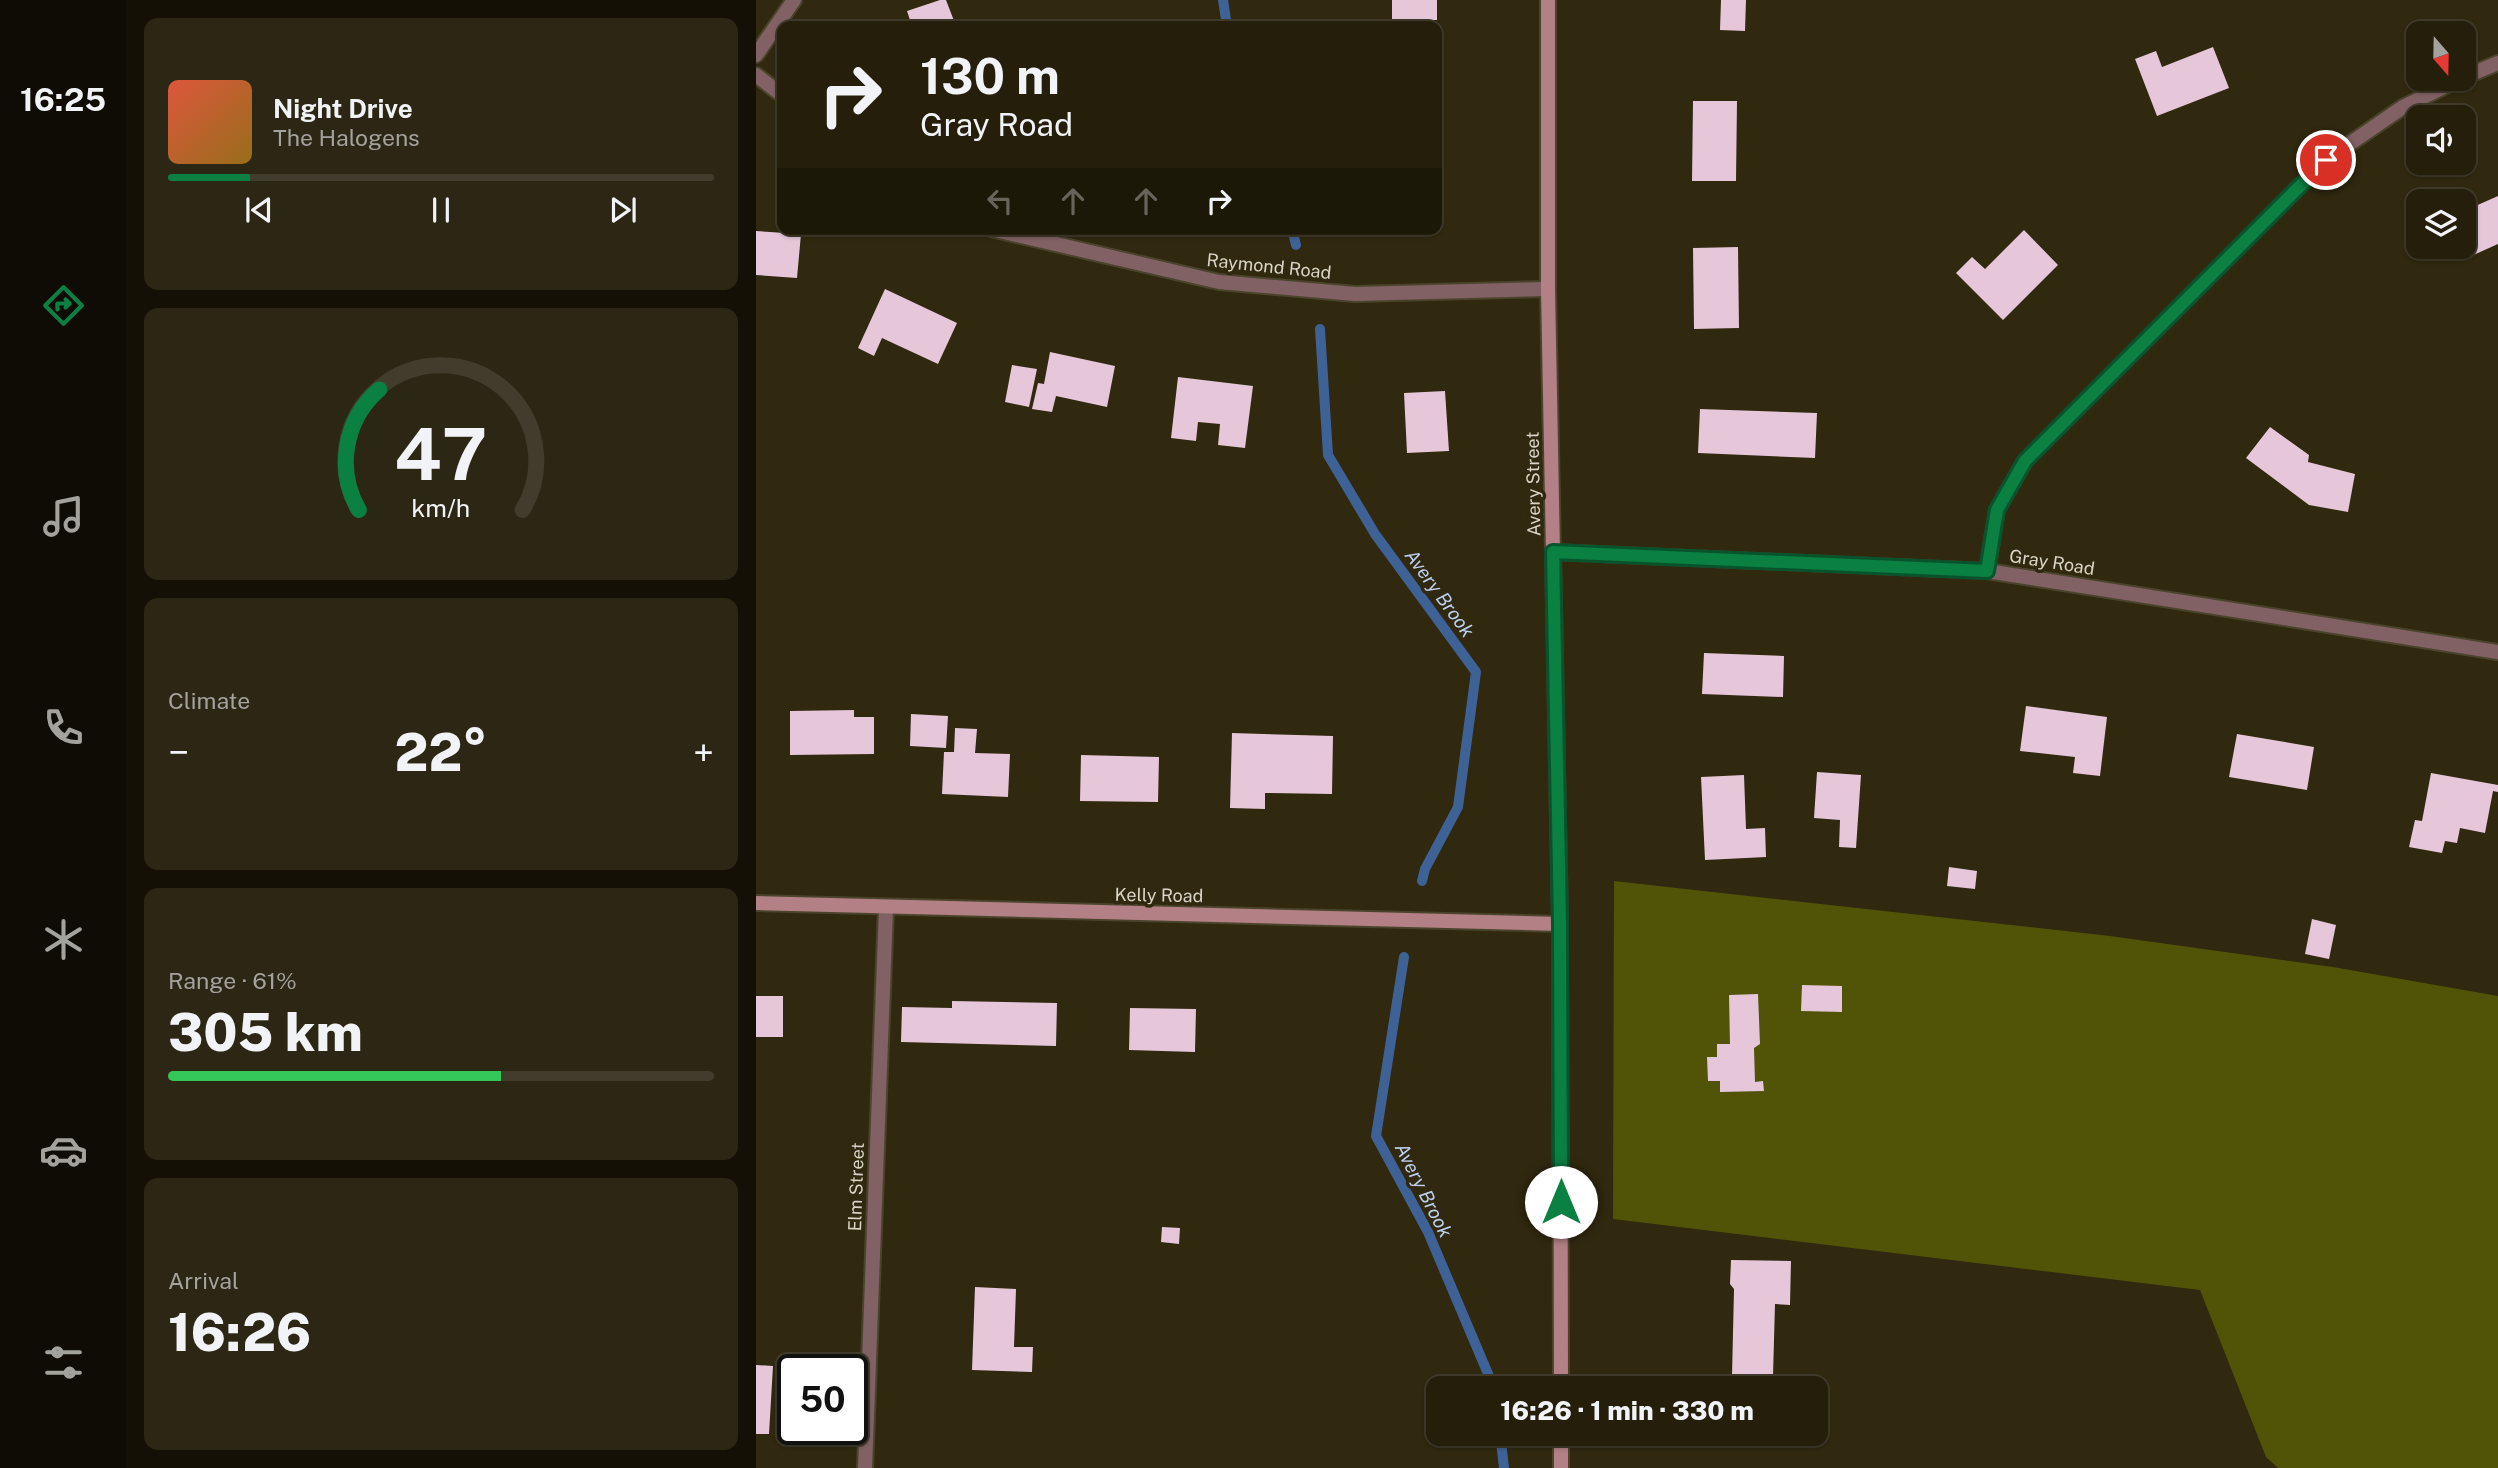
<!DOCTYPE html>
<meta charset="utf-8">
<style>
:root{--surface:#241e0b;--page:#2c2714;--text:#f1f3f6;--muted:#a3a29d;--line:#413c2c;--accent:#0b8043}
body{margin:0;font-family:"Public Sans",sans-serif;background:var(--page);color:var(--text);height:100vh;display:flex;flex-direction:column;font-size:26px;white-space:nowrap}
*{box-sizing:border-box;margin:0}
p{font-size:23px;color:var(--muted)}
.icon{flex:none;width:38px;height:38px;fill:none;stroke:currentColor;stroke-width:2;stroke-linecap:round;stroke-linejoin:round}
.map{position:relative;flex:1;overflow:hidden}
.details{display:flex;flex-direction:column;gap:18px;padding:18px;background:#141006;width:630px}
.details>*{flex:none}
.hud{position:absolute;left:21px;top:21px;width:665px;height:214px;border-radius:14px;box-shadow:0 2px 5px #0004,0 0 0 2px var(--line);background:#241e0b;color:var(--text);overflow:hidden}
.needle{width:46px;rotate:160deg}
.tools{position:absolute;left:1650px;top:21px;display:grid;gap:14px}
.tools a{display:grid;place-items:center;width:70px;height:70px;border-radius:14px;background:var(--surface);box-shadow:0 2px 5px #0004,0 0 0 2px var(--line);font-size:35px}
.speed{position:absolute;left:21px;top:1354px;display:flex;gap:14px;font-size:35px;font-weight:700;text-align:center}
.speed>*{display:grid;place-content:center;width:91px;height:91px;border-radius:50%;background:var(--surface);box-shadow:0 2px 5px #0004,0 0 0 2px var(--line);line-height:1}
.speed .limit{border:4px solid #111;border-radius:10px;background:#fff;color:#111}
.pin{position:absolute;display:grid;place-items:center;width:60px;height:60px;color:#fff;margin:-30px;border:4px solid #fff;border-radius:50%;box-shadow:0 2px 7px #0007}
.me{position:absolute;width:77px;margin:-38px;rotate:0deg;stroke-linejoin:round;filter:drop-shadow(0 0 5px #0008)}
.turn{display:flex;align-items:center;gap:24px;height:147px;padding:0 28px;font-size:32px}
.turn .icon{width:91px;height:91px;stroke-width:2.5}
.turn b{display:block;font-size:49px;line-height:60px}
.lanes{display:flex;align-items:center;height:66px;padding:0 28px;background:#0003;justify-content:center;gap:35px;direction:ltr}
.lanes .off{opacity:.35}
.big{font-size:52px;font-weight:800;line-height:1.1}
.details .tile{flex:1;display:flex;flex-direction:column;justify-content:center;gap:10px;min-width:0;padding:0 24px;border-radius:14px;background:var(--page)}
.details .dial{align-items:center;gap:0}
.dial svg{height:182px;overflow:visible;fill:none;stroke:var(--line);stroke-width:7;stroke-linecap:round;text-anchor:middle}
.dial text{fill:var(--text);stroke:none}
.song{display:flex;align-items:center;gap:21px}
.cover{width:84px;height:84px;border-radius:10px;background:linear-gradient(135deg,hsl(10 70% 55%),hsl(40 70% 35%))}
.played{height:7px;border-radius:4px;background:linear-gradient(90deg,var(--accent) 15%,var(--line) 15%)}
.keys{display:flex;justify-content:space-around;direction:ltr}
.heat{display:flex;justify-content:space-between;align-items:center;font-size:38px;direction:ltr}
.charge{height:10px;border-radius:5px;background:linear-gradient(90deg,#34c759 61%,var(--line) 0)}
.trip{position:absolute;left:670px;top:1376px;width:402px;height:70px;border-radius:14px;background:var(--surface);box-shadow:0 2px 5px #0004,0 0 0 2px var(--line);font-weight:800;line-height:70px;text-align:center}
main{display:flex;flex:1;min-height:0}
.dock{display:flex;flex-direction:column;width:126px;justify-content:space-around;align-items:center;background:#0e0c04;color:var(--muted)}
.dock .icon{width:49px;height:49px}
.dock .on{color:var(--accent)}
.dock b{font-size:32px;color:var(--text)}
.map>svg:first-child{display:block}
</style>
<main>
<nav class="dock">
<b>16:25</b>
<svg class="icon on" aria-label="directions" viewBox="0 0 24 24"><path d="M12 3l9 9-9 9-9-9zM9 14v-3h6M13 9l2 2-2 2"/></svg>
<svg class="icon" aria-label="music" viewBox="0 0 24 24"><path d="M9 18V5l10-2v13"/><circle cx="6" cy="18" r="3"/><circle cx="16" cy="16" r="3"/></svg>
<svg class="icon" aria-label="phone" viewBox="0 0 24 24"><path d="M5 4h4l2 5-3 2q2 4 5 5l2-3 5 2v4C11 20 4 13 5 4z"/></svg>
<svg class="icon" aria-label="climate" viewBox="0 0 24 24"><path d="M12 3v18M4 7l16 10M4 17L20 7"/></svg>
<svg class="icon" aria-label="car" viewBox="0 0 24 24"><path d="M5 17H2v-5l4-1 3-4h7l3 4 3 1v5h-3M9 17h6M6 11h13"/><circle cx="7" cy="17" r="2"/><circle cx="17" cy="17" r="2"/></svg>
<svg class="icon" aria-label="filters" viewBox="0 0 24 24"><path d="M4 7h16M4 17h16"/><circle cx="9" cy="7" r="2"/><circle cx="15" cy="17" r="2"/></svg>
</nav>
<section class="details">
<div class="tile">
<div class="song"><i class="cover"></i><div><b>Night Drive</b><p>The Halogens</p></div></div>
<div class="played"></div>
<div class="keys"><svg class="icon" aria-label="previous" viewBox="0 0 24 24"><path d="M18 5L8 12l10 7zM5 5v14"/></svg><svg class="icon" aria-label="pause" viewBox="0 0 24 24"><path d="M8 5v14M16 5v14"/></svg><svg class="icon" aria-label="next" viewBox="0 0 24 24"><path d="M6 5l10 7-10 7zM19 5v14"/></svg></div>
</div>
<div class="tile dial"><svg viewBox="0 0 100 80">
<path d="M14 69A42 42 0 1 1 86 69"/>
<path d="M14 69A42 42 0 0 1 23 16" stroke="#0b8043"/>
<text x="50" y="56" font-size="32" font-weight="700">47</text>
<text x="50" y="72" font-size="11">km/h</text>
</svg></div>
<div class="tile"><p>Climate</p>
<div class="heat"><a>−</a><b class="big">22°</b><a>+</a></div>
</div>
<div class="tile"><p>Range · 61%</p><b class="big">305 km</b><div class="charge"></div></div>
<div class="tile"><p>Arrival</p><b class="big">16:26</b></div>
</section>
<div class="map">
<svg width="1742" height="1468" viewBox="0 0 1742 1468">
<rect width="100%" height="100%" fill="#30280f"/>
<!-- green -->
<path fill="#515307" d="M858 881 1354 936 1577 967 1742 996V1468H1522L1510 1457 1444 1290 857 1219Z"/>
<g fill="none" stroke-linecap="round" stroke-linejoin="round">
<!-- stream -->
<path stroke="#3e6295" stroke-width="10" d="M467 0 471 26
M536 229 540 245
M564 329 572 455 619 534 720 672 702 807 669 869 666 881
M648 957 620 1136 672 1232 738 1388
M744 1433 748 1468"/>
</g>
<!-- building -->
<path fill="#e5c7d9" d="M184 0H190L200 26H156L151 11Z
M636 0H681V20H636Z
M965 0H990L989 31 964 30Z
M1457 47 1473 88 1401 116 1379 59 1400 51 1406 67Z
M937 101H981L980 181H936Z
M1742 196V244L1704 261 1697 247H1708V211Z
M1268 230 1302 265 1247 320 1200 273 1216 257 1229 269Z
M0 231 45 234 41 278 0 275Z
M982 247 983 328 938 329 937 248Z
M129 289 201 323 182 364 126 338 118 356 102 348Z
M294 352 359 366 351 407 300 396 296 412 276 409 282 383 288 384Z
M256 365 281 369 273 407 249 402Z
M422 377 497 386 489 448 462 445 464 424 442 422 440 441 415 438Z
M689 391 693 451 651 453 648 393Z
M944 409 1061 413 1059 458 942 453Z
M1514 427 1553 455 1552 462 1599 474 1592 512 1553 505 1490 458Z
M948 653 1028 656 1027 697 946 694Z
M1270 706 1351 717 1344 776 1317 773 1319 757 1264 751Z
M98 710V717H118V754L34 755V711Z
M155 714 192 716 190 748 154 746Z
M199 728 221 729 219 753 254 754 252 797 186 794 188 752H198Z
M476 733 577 736 576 794 509 793V809L474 808Z
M1481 734 1558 747 1551 790 1473 777Z
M325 755 403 757 402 802 324 801Z
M1061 772 1105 775 1100 848 1083 847 1084 820 1058 818Z
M1675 773 1742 785V792L1737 791 1729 833 1704 828 1701 843 1689 841 1686 853 1653 847 1659 820 1666 821Z
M988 775 990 829 1009 828 1010 857 949 860 945 777Z
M1193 867 1221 871 1219 889 1191 886Z
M1556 919 1580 925 1573 959 1549 954Z
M1046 985 1086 986V1012L1045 1011Z
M1002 994 1004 1044 998 1048 999 1082 1007 1081 1008 1091 964 1092V1081H952L951 1057H961V1044H974L973 995Z
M0 996H27V1037H0Z
M196 1001 301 1003 300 1046 145 1042 146 1007 196 1008Z
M374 1008 440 1009 439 1052 373 1050Z
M406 1227 424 1228 423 1244 405 1242Z
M975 1260 1035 1261 1034 1305 1019 1304 1017 1376H976L978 1289 974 1284Z
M219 1287 260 1289 258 1347H277L276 1372 216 1370Z
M0 1365 17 1366 13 1434H0Z"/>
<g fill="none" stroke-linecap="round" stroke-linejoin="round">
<defs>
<path id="street" d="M0 55 38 0
M0 75 26 95
M1708 77 1742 63
M235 229 463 282 599 294 792 289
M797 552 1231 571 1742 652
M1231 571 1241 510 1269 461 1570 160 1647 107 1704 79
M109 1468 130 908"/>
<path id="secondary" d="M792 0V289L804 924 805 1388
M0 903 804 924
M805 1468V1433"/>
</defs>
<!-- street casing -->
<use href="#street" stroke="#4b442c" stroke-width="18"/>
<!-- secondary casing -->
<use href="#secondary" stroke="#4b442c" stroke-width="18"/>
<!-- street -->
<use href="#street" stroke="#816164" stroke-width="14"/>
<!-- secondary -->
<use href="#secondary" stroke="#b38085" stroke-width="14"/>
</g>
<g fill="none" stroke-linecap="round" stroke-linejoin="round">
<defs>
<path id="route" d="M805 1202 804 924 797 552 1231 571 1241 510 1269 461 1570 160"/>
</defs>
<!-- route casing -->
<use href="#route" stroke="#07532c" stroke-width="18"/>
<!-- route -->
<use href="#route" stroke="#0b8043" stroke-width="12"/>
</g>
<g text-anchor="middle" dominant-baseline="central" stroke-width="7" stroke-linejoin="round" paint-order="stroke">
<!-- street labels -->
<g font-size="18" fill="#d9d4c6" stroke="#30280f">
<text transform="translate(513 266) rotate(6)">Raymond Road</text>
<text transform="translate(777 484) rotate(-91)">Avery Street</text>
<text transform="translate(1296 562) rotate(9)">Gray Road</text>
<text transform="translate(403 895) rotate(1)">Kelly Road</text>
<text transform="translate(100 1187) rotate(-88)">Elm Street</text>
</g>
<!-- water labels -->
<g font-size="19" font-style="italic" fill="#bcd1f0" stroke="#30280f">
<text transform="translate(684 593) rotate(54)">Avery Brook</text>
<text transform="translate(668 1190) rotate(63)">Avery Brook</text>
</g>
</g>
</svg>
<div class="tools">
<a><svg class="needle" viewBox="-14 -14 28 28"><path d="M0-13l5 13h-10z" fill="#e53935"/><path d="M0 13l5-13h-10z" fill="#a3a29d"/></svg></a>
<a><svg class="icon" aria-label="sound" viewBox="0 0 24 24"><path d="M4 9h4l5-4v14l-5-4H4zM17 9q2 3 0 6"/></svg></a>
<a><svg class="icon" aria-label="layers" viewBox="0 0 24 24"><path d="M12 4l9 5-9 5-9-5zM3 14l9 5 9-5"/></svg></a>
</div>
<div class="speed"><div class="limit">50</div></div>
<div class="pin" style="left:1570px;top:160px;background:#d93025"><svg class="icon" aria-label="arrive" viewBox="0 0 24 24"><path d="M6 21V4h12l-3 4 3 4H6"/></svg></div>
<svg class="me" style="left:805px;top:1202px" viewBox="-20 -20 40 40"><circle r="19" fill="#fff"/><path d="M0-13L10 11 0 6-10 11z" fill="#0b8043"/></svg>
<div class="trip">16:26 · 1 min · 330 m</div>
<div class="hud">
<div class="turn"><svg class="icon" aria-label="right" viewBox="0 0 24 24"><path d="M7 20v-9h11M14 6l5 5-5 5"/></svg><div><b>130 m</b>Gray Road</div></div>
<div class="lanes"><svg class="icon off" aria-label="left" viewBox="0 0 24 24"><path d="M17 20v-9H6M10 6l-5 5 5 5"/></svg><svg class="icon off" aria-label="ahead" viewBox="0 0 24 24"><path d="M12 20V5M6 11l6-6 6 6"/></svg><svg class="icon off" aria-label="ahead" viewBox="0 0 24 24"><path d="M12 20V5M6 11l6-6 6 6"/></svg><svg class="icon" aria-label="right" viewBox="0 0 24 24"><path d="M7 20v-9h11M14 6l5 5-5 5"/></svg></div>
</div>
</div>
</main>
